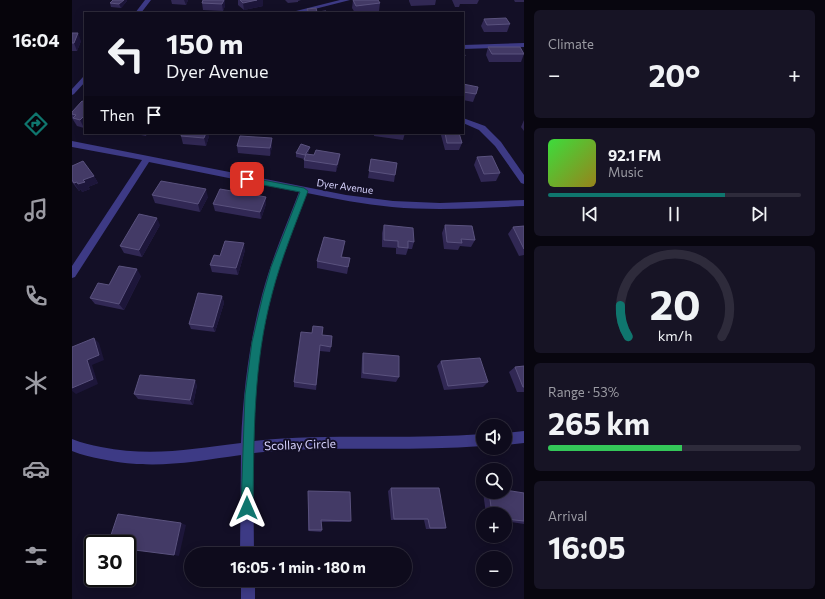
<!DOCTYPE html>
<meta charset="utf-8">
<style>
:root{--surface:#0e0b1c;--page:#171425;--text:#f1f3f6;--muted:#9b9ba3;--line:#2e2b3b;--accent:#0f766e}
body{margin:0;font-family:Commissioner,sans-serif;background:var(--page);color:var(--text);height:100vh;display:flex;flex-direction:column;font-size:15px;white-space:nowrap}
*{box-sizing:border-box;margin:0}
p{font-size:13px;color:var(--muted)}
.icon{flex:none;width:22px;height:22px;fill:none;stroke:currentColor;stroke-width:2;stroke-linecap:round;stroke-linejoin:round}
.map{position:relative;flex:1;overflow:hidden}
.details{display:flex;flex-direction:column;gap:10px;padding:10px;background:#08060f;width:301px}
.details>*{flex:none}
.top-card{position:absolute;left:12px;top:12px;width:380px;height:122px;border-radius:0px;box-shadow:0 2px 10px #0003,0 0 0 1px var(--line);background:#0e0b1c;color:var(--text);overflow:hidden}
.buttons{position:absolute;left:404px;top:419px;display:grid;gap:8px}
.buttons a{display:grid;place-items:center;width:36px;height:36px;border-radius:50%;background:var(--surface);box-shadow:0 2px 10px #0003,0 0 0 1px var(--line);font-size:20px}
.speed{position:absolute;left:12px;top:535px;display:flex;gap:8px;font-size:20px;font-weight:700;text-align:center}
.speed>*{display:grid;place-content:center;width:52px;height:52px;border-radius:50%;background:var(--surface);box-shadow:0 2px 10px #0003,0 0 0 1px var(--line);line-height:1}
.speed .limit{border:2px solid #111;border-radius:6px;background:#fff;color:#111}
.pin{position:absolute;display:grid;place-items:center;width:34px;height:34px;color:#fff;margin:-17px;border-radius:8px;box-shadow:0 2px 6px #0006}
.me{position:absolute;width:44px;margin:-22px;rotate:0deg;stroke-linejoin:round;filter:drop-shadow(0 0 3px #0008)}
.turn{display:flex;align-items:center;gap:14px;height:84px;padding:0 16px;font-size:18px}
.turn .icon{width:52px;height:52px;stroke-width:2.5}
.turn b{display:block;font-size:28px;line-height:34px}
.then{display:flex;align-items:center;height:38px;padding:0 16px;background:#0003;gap:8px;font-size:15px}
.big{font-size:30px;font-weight:700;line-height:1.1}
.details .tile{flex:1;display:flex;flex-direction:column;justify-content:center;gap:6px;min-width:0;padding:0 14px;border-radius:6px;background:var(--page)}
.details .dial{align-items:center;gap:0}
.dial svg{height:104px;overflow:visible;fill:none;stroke:var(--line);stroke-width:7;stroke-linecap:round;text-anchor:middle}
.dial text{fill:var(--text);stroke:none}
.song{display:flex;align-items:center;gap:12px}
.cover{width:48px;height:48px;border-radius:6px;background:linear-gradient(135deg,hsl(120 70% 55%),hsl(50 70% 35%))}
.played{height:4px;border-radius:2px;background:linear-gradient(90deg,var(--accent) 70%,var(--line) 70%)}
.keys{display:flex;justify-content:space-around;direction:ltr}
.heat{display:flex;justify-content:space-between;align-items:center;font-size:22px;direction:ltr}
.charge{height:6px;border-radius:3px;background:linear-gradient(90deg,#34c759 53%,var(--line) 0)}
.trip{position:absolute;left:112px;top:547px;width:228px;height:40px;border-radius:20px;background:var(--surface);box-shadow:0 2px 10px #0003,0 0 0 1px var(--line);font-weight:700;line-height:40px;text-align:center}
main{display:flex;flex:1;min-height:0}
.menu{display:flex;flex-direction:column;width:72px;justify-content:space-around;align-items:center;background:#06040b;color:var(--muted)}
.menu .icon{width:28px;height:28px}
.menu .current{color:var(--accent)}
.menu b{font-size:18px;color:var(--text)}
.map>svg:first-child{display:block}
</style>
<main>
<nav class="menu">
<b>16:04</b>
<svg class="icon current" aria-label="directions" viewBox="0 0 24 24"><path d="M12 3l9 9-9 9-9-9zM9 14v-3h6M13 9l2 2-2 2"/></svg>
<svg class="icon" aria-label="music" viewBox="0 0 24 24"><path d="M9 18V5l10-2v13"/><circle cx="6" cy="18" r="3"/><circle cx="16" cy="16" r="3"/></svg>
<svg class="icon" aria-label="phone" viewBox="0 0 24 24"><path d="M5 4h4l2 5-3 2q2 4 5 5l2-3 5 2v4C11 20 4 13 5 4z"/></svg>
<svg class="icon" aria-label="climate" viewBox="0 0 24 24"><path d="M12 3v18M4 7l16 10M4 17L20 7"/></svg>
<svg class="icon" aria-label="car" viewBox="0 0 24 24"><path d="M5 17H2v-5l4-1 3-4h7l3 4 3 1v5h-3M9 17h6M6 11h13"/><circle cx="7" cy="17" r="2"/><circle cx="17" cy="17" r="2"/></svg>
<svg class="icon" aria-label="filters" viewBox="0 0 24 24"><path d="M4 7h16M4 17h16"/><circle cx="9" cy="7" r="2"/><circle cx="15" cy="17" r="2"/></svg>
</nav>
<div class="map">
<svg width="452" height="599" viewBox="0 0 452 599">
<rect width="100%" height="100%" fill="#130f26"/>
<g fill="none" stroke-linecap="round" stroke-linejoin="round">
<!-- minor -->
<path fill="#3d3a85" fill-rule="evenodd" d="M73 0H79L69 13H63Z
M268 0H278L227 13H216Z
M452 43V47L391 49V45Z
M13 76V82L2 94 0 95V89L11 77Z
M391 118 413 126 429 142 452 175V184L449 183 423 146 407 130 391 123Z
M0 141 274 195 321 201 368 203 452 200V206C408 208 364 211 320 207 292 204 263 199 235 193 223 226 209 259 200 294 187 342 183 392 181 441 258 433 335 440 411 434V446C334 452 257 445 181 453L182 554H168L169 455C119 462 80 470 29 459 19 457 10 455 0 451V439C10 443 19 445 29 447 80 457 119 449 169 443 171 393 177 343 190 295 199 260 214 226 227 192L77 162 3 277 0 278V266L70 160 0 147Z
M452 431V443L433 445V433Z
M169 580H183V599H169Z"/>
</g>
<!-- wall -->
<path fill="#312854" d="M99 0H116L114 5 100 4Z
M153 0V6L151 11 131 10 130 3Z
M166 0H191V6L172 10 166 5Z
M213 0H229L226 1V2L216 3Z
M281 0 308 3 307 11 283 13 280 8Z
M337 0H364L363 5 339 6 337 1Z
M380 0H407L405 4H388L387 7H383Z
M442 0H452V2H443Z
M55 1 49 8 39 7 38 3Z
M412 19 438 24 435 32H412L409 26Z
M0 33 9 41 5 51H0Z
M416 47 452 53V54L449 62H417L414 55Z
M391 49 393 56 391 63Z
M391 84 404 94 401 102 391 100Z
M13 102V126L12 128 5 126 0 118V112Z
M452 120V131L449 127Z
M59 133H75L74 136Z
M302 133H333L331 140 302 136Z
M370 133H387L390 143 387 150H373L369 135Z
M109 136H137L134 146 111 144Z
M165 146H200L198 156 166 153Z
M238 147 237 150 236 154 242 155 268 154 267 161 264 172 232 168V159L224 157V153Z
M405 157 428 173 424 181 409 182 402 165Z
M299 159 323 175 322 182 296 178Z
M0 166 22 176 26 183 16 187 18 189 10 192 9 189 7 191 0 182Z
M80 195 136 197 128 212 83 203Z
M194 197V204L189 219 143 211 141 204Z
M88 225 70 257 52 253 48 246Z
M312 225 342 242 340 249H336L334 255 324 254V248L310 247V233Z
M373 225 403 240 399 247 388 246 386 250 372 249 370 233Z
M452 226V255L447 256 436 234 441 227Z
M272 248 270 257 278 258 275 274 245 268V261Z
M173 250 166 275 140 272 138 265 148 256Z
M69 276 52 310 23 304 18 298 37 285Z
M150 296 152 303 143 332 119 329 117 324Z
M250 335 259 347 258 352 248 351 244 390 222 387V382Z
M291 353 327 377 324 382 289 378 290 358Z
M369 361 416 382 411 387 372 390 365 366Z
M452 366V392H445L437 372 443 367Z
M125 385 121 405 66 399 62 394Z
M319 488 374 528 370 529H354L352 520H319L316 491Z
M236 491 279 521 277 522H249L250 530 249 532 236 531Z
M411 492 452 493V524L433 521V514H414Z"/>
<!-- shaded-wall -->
<path fill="#1d163a" d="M52 0H55V1L49 8 47 4Z
M112 0H116L114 5Z
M152 0H153V6L151 11 150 4Z
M185 0H191V6L172 10 171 3Z
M6 33 9 41 5 51 2 43Z
M13 115V126L12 128 8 120Z
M134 133H136L137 136 134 146 132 138Z
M200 138V146L198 156V148Z
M238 147 237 150 233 159V155Z
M268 154 267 161 264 172 265 165Z
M22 176 26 183 16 187 18 189 10 192 9 189 7 191 2 183Z
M134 189 136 197 128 212 126 204Z
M194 197V204L189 219 188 212Z
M85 218 88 225 70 257 67 250Z
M172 243 173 250 166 275 164 268Z
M65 269 69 276 52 310 47 304Z
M150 296 152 303 143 332 141 327Z
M22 338 27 343 32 360 20 365 26 384 4 394 0 391V388L15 360Z
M123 380 125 385 121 405 118 400Z
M109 523 114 525 107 556 102 555Z"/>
<!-- building -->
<path fill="#433a66" stroke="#5a527e" d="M41 0H52L47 4 38 3Z
M131 0H152L150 4 130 3Z
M168 0H185L171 3Z
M281 0H306L308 3 284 6Z
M244 8 245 12 254 11 255 13H237L235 9Z
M434 18 438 24 415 25 412 19Z
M0 33H6L2 43H0Z
M416 47H448L452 54H420Z
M391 49 393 56H391Z
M391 84 406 87 404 94 391 92Z
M10 101 13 102V115L8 120 1 118 4 115 0 114V112Z
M110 133H134L132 138 109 136Z
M373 133H387L390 143H375Z
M168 136 200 138 198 148 165 146Z
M229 144 238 147 233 155 224 153Z
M244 150 268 154 265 165 232 160 234 154 242 155Z
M420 156 428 173 412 174 405 157Z
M299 159 325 163 323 175 297 171Z
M11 161 22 176 11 180 13 182 6 184 5 182 2 183 0 180V166Z
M89 181 134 189 126 204 80 195Z
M148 189 194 197 188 212 141 204Z
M67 214 85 218 67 250 48 246Z
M312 225 341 228 342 242 336 241V248L326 247V241L312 240Z
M373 225 400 226 403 240 389 239 390 243 375 242Z
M452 226V249L441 227Z
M252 237 273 241 269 257 278 258 276 267 245 261Z
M153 241 172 243 164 268 138 265 142 255 148 256Z
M47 266 65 269 47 304 18 298 26 283 37 285Z
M126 293 150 296 141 327 117 324Z
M241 326 251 327 250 335 260 336 259 347 248 345 244 385 222 382 229 332 240 333Z
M22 338 27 355 15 360 21 379 0 388V347Z
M291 353 327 356V377L291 373Z
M408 358 416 382 376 386 369 361Z
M452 366V387H451L443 367Z
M68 375 123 380 118 400 62 394Z
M319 488H367L374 528H358L356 519H322Z
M433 490 452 493V521L433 519V514H420L417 492H433Z
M236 491 278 492 279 521 249 520 250 530H237Z
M46 514 109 523 102 555 55 549V544H36Z"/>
<!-- route -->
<path fill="#0f766e" stroke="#0a4d48" d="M172 177H175L232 188 236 191C223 225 209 259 200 294 181 364 182 436 181 508L179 512 175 514 171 512 169 508 173 395 180 342 191 295 199 267 228 192 175 182 171 179Z"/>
<g text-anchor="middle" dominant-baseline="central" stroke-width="4" stroke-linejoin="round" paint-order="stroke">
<!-- street labels -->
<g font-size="10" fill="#d9d4ff" stroke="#130f26">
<text transform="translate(273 186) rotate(8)">Dyer Avenue</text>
</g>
<!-- near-street labels -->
<g font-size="12" fill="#d9d4ff" stroke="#130f26">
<text transform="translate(228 444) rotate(-2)">Scollay Circle</text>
</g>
</g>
</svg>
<div class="buttons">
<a><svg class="icon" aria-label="sound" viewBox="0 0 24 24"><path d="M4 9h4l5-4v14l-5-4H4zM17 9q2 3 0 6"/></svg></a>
<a><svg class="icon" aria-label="search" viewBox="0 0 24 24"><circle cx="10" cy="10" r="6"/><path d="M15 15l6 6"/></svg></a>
<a>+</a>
<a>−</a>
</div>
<div class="speed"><div class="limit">30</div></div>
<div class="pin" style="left:175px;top:179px;background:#d93025"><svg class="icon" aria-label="arrive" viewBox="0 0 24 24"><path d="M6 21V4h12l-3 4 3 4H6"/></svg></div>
<svg class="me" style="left:175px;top:508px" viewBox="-20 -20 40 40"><path d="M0-17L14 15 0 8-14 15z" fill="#0f766e" stroke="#fff" stroke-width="4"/></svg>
<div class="trip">16:05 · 1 min · 180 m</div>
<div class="top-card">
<div class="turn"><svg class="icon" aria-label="left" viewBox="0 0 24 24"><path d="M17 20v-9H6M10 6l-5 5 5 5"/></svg><div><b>150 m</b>Dyer Avenue</div></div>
<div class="then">Then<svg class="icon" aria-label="arrive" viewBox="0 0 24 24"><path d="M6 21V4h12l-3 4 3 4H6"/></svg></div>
</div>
</div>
<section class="details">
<div class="tile"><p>Climate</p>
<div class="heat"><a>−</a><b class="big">20°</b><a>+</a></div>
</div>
<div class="tile">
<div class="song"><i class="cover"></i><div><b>92.1 FM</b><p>Music</p></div></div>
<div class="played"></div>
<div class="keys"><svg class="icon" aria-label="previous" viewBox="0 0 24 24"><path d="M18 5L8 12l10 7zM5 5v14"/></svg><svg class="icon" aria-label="pause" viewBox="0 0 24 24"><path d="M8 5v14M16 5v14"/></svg><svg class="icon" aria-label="next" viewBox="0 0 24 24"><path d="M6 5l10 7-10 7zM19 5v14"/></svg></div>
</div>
<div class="tile dial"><svg viewBox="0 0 100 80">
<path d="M14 69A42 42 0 1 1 86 69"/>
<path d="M14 69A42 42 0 0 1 8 45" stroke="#0f766e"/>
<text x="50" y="56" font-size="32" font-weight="700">20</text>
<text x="50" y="72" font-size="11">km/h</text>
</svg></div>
<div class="tile"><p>Range · 53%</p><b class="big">265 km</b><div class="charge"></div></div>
<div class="tile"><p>Arrival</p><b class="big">16:05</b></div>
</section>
</main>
